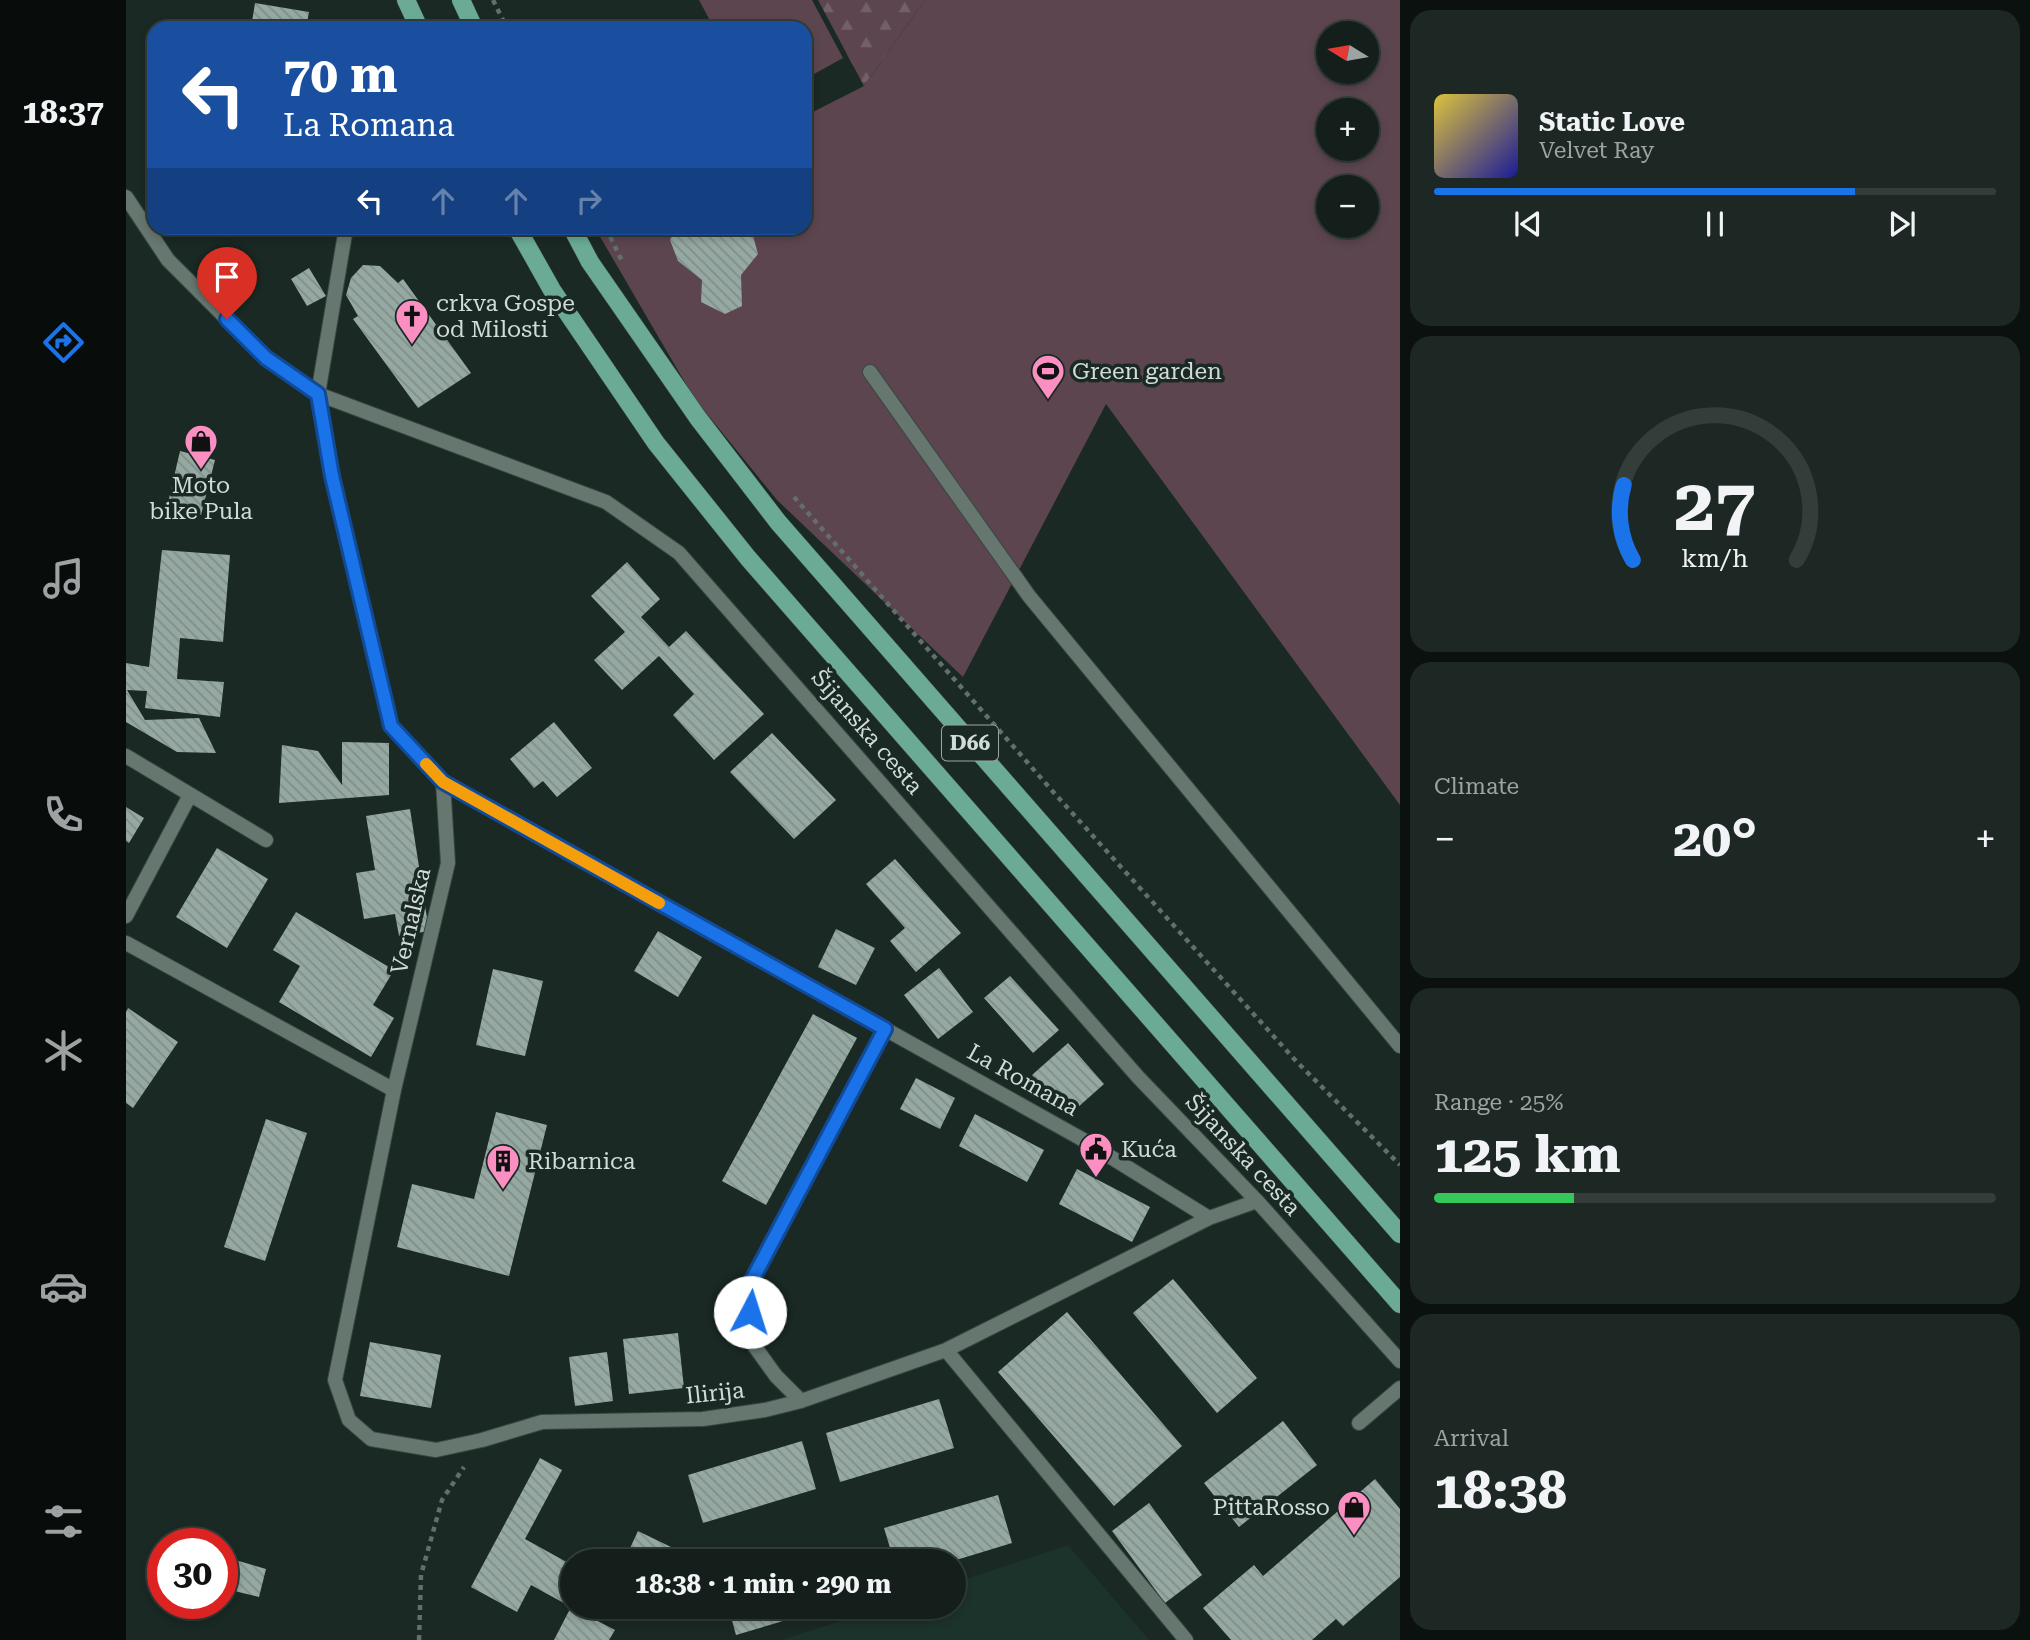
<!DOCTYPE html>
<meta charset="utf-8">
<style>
:root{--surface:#141f1b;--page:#1d2724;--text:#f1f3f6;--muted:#9da2a3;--line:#333d3a;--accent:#1a73e8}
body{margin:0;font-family:"Roboto Serif",serif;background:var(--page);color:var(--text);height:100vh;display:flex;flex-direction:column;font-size:26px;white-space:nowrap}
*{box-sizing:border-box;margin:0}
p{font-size:23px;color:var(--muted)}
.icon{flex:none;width:38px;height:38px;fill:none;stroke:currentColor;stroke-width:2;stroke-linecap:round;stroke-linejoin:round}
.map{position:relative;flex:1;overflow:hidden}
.drawer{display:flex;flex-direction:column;gap:10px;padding:10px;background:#0b110f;width:630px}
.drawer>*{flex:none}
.guide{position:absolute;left:21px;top:21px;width:665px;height:214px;border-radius:21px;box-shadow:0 4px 10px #0003,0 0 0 2px var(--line);background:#1a4fa0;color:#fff;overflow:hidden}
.needle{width:46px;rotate:281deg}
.buttons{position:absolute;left:1190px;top:21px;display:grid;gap:14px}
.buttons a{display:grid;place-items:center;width:63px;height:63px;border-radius:50%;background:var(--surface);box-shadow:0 4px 10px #0003,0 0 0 2px var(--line);font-size:35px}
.speed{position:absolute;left:21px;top:1528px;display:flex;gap:14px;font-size:35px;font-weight:700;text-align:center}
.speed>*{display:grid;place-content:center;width:91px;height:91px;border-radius:50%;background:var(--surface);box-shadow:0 4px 10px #0003,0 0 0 2px var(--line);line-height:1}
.speed .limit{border:10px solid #d22;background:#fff;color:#111}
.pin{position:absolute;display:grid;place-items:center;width:60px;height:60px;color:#fff;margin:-72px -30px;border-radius:50% 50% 50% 0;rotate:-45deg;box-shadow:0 0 7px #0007}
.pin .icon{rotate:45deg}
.me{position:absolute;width:77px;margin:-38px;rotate:5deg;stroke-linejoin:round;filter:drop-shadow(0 0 5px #0008)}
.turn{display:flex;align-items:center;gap:24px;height:147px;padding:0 21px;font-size:32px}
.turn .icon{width:91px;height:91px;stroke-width:2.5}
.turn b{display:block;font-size:49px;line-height:60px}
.lanes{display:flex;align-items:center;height:66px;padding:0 21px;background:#0003;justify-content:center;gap:35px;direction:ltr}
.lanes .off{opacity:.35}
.big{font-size:52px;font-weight:700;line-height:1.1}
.drawer .card{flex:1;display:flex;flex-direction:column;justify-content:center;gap:10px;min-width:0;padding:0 24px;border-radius:21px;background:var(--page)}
.drawer .dial{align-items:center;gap:0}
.dial svg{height:182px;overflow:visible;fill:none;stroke:var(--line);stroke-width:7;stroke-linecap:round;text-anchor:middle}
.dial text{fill:var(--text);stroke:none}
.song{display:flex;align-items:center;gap:21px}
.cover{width:84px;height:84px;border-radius:10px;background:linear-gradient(135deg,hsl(50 70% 55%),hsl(240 70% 35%))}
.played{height:7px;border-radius:4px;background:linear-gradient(90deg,var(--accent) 75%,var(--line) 75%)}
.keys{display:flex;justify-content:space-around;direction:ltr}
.heat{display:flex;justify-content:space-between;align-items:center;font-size:38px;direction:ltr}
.charge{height:10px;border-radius:5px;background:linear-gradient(90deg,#34c759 25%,var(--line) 0)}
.trip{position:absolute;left:434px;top:1549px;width:406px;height:70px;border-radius:35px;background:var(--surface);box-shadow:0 4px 10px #0003,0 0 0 2px var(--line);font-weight:700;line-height:70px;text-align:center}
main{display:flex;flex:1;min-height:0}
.dock{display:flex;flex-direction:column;width:126px;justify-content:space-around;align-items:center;background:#080c0b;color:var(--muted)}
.dock .icon{width:49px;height:49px}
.dock .active{color:var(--accent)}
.dock b{font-size:32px;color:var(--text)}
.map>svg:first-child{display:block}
</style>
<main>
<nav class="dock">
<b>18:37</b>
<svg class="icon active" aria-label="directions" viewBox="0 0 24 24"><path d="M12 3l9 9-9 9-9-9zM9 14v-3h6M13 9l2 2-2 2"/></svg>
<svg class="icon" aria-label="music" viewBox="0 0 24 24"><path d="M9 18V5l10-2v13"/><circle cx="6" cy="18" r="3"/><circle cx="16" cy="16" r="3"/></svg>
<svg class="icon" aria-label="phone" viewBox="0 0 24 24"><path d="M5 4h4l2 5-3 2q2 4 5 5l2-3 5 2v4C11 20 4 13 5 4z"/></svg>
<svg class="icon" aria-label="climate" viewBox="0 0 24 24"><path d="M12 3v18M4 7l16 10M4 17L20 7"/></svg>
<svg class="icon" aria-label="car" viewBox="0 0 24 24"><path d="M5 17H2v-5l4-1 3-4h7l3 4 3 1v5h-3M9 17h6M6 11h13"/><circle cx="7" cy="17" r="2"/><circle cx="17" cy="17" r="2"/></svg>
<svg class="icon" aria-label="filters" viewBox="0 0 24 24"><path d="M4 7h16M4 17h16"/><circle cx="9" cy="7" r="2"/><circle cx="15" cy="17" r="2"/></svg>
</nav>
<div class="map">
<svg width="1274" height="1640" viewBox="0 0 1274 1640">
<defs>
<pattern id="forest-firs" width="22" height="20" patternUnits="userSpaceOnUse" patternTransform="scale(1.75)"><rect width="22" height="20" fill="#5c454f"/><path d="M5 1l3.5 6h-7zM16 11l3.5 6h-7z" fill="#725f68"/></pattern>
<pattern id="building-back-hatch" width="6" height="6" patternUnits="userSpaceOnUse" patternTransform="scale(1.75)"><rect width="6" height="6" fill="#95a8a1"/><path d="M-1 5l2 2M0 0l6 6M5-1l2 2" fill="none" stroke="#808e89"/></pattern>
</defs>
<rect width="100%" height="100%" fill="#1a2924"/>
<!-- built -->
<path fill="#1c332b" d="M942 1545 1023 1640H656L757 1607 828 1606V1583Z"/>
<!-- forest -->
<path fill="url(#forest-firs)" d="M692 0H799L738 86Z"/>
<!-- green -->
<path fill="#5c454f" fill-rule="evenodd" d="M573 0H686L717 58 679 79V28H588Z
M799 0H1274V805L980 404 837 677 651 500 568 398 469 228H679V116L738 86ZM1202 33H1241V72H1202ZM1202 110H1241V149H1202ZM1202 187H1241V226H1202Z"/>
<!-- building -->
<path fill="url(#building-back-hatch)" d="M129 3 183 12 180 28H125Z
M550 228H628L626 232 632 254 615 275 616 306 599 314 575 302 576 280 552 261 544 240Z
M237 265 254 266 272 283 277 279 345 373 292 408 227 319 232 316 220 295 225 278Z
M183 268 200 296 181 306 165 279Z
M54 451 89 460 75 515 41 507Z
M36 550 104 555 97 642 54 638 51 679 98 682 94 717 19 708 21 691 1 690 19 720 73 718 90 753 51 752 0 722V663L23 667Z
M501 562 534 599 515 617 543 647 560 631 638 714 588 760 547 715 568 694 533 656 496 690 468 660 499 632 465 596Z
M428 722 466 768 431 797 417 781 408 788 384 759Z
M646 733 710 800 668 839 604 772Z
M216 742 263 743V795L153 803 156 745 192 751 216 785Z
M0 807 18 818 3 843 0 841Z
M284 809 303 931 273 936 269 914 238 919 230 873 249 870 240 816Z
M91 848 142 879 101 948 50 917Z
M769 859 835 933 790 972 764 941 779 928 740 884Z
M170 912 268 970 247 1005 268 1018 245 1057 153 1002 174 966 147 950Z
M710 929 749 948 730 985 692 967Z
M532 931 576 957 552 997 508 971Z
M813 968 847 1012 812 1039 778 995Z
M367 969 417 981 399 1056 350 1045Z
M884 976 933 1030 907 1053 858 998Z
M2 1008 52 1042 7 1108 0 1103V1012Z
M687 1014 731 1038 640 1205 596 1181Z
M942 1043 978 1084 942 1116 906 1075Z
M790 1078 829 1098 814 1129 774 1109Z
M370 1112 421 1125 383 1276 271 1247 286 1184 348 1199Z
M849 1114 918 1150 901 1182 833 1146Z
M140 1119 181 1133 139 1261 98 1247Z
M951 1169 1024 1207 1006 1242 933 1204Z
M1047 1279 1131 1378 1091 1413 1007 1313Z
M941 1312 1056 1446 988 1506 872 1372Z
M552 1333 558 1388 503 1394 497 1339Z
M244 1342 315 1355 305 1408 234 1396Z
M481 1352 487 1401 449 1406 443 1357Z
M813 1399 828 1448 714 1482 700 1433Z
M1157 1421 1191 1465 1113 1527 1078 1483Z
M676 1441 690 1489 577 1523 562 1475Z
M414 1458 436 1470 399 1539 446 1565V1606H467L462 1616 489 1630 483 1640H428L445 1607 405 1585 391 1612 345 1587Z
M1249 1479 1274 1509V1577L1217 1626 1210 1619 1186 1640H1105L1077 1608 1128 1565 1137 1576Z
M872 1495 886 1543 827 1561H768L758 1528Z
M1023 1503 1076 1575 1039 1603 986 1531Z
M512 1531 545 1547 553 1561H498Z
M709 1553 712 1561H683V1560Z
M99 1557 140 1569 133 1597 96 1588V1566Z
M602 1606H704V1607L610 1635Z"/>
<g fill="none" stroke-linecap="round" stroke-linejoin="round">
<defs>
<path id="lane" d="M744 372 903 596 1274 1046
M1233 1423 1274 1388"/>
<path id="street" d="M0 197 42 260 140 358 192 394 206 476 265 726 317 782 322 863 268 1090 209 1380 223 1420 245 1439 310 1450 356 1440 416 1422 577 1419 639 1410 675 1401 820 1350 1083 1218 1131 1201
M220 228 192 394 480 502 553 553 1012 1077 1131 1201 1274 1361
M0 756 140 840
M317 782 954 1138 1083 1218
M0 916 64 795
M0 943 268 1090
M820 1350 1060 1640
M675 1401 650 1376 624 1340V1284L759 1029"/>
<path id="primary" d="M280 0 293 28
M335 0 348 28
M391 228 426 290 530 443 622 558 1274 1304
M446 228 464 262 572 418 652 522 1274 1234"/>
</defs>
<!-- lane casing -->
<use href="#lane" stroke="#394642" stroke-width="16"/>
<!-- street casing -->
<use href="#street" stroke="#394642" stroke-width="16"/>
<!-- primary casing -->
<use href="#primary" stroke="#394642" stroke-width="19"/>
<!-- path -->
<path stroke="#626f6a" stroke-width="4.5" stroke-dasharray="5 5" stroke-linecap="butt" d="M367 0 381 28
M480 228 496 261
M668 497 930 795 1170 1061 1274 1165
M293 1640 295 1575 316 1500 338 1467"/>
<!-- lane -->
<use href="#lane" stroke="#667770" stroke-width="14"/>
<!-- street -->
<use href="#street" stroke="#667770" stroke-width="14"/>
<!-- primary -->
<use href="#primary" stroke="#6bab95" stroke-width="18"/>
</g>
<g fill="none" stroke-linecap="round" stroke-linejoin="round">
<defs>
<path id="route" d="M101 319 140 358 192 394 206 476 265 726 317 782 759 1029 624 1284V1312"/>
</defs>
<!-- route casing -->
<use href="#route" stroke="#114b97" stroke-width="18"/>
<!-- route -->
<use href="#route" stroke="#1a73e8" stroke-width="12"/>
<!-- slow -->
<path stroke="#f59e0b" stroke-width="12" d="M300 764 317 782 533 903"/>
</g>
<!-- icons -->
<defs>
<symbol id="church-pin" viewBox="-11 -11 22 30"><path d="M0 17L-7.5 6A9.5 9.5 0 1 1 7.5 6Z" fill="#fc8fc2" stroke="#1a2924"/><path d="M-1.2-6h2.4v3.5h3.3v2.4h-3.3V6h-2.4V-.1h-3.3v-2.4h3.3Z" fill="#111"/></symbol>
<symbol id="stadium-pin" viewBox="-11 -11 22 30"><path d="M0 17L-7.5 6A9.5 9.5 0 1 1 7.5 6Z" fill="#fc8fc2" stroke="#1a2924"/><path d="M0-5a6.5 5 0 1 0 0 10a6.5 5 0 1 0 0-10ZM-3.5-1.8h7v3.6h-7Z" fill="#111"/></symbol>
<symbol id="shop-pin" viewBox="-11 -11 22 30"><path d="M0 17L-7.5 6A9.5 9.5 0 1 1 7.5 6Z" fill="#fc8fc2" stroke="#1a2924"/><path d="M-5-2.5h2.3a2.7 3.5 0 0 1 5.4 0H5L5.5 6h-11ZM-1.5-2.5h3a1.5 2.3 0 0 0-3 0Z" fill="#111"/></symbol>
<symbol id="civic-pin" viewBox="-11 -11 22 30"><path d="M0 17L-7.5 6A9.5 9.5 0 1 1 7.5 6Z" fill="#fc8fc2" stroke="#1a2924"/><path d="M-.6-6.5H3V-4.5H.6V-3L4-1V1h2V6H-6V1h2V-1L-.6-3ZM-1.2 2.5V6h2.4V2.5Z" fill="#111"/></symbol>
<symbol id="building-pin" viewBox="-11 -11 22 30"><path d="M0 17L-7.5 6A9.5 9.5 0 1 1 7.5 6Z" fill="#fc8fc2" stroke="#1a2924"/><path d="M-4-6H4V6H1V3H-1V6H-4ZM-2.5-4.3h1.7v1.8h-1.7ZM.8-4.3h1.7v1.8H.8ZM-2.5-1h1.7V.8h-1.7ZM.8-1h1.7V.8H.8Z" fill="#111"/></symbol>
</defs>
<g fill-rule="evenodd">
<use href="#church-pin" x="267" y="297" width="38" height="52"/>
<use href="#stadium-pin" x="903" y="352" width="38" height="52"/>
<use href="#shop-pin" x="56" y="422" width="38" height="52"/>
<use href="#civic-pin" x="951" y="1130" width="38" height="52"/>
<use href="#building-pin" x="358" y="1142" width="38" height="52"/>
<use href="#shop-pin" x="1209" y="1488" width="38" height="52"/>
</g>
<g text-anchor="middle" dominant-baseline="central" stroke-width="7" stroke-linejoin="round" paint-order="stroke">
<!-- shield labels -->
<rect fill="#1a2924" stroke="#9aa6a1" stroke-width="2" x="816" y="725.5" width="56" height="35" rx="5"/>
<g font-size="21" font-weight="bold" fill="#d1dbd7">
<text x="844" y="743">D66</text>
</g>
<!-- poi labels -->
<g font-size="23" fill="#d1dbd7" stroke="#1a2924" text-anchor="start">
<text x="310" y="303">crkva Gospe<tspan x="310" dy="26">od Milosti</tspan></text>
<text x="946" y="371">Green garden</text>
<text x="75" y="485" text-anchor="middle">Moto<tspan x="75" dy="26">bike Pula</tspan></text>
<text x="995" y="1149">Kuća</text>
<text x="402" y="1161">Ribarnica</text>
<text x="1204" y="1507" text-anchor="end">PittaRosso</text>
</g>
<!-- street labels -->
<g font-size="23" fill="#d1dbd7" stroke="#1a2924">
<text transform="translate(741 732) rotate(49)">Šijanska cesta</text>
<text transform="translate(285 921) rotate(-77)">Vernalska</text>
<text transform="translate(897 1080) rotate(29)">La Romana</text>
<text transform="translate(1117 1155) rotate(47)">Šijanska cesta</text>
<text transform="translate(589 1393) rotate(-6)">Ilirija</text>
</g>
</g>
</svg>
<div class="buttons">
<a><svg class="needle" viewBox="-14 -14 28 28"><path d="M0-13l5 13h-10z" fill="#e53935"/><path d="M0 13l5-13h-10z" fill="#9da2a3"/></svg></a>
<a>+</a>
<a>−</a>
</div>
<div class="speed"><div class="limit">30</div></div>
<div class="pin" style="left:101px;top:319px;background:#d93025"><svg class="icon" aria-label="arrive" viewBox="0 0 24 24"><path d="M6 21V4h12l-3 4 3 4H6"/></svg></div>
<svg class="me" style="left:624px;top:1312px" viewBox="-20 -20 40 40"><circle r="19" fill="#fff"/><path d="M0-13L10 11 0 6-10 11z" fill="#1a73e8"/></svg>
<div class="trip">18:38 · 1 min · 290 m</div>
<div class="guide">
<div class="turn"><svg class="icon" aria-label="left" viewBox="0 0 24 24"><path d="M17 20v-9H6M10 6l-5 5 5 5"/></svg><div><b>70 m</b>La Romana</div></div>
<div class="lanes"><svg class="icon" aria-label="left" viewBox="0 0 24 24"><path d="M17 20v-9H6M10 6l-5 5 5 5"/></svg><svg class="icon off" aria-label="ahead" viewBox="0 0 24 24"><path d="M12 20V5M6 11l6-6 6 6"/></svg><svg class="icon off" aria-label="ahead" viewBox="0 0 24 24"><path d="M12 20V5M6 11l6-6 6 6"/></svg><svg class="icon off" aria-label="right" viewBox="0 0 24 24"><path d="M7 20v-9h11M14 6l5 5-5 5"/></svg></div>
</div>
</div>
<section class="drawer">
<div class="card">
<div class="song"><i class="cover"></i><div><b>Static Love</b><p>Velvet Ray</p></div></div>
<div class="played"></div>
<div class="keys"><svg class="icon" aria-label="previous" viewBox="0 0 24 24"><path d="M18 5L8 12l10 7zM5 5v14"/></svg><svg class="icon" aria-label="pause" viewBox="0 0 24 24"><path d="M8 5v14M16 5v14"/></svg><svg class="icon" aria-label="next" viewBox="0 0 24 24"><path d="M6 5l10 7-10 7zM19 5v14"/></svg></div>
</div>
<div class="card dial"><svg viewBox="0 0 100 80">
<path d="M14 69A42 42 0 1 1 86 69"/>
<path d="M14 69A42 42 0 0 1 10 36" stroke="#1a73e8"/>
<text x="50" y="56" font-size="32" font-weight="700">27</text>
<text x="50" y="72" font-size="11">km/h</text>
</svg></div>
<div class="card"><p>Climate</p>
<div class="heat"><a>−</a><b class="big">20°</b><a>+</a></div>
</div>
<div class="card"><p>Range · 25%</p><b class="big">125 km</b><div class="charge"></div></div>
<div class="card"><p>Arrival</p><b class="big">18:38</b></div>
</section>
</main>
